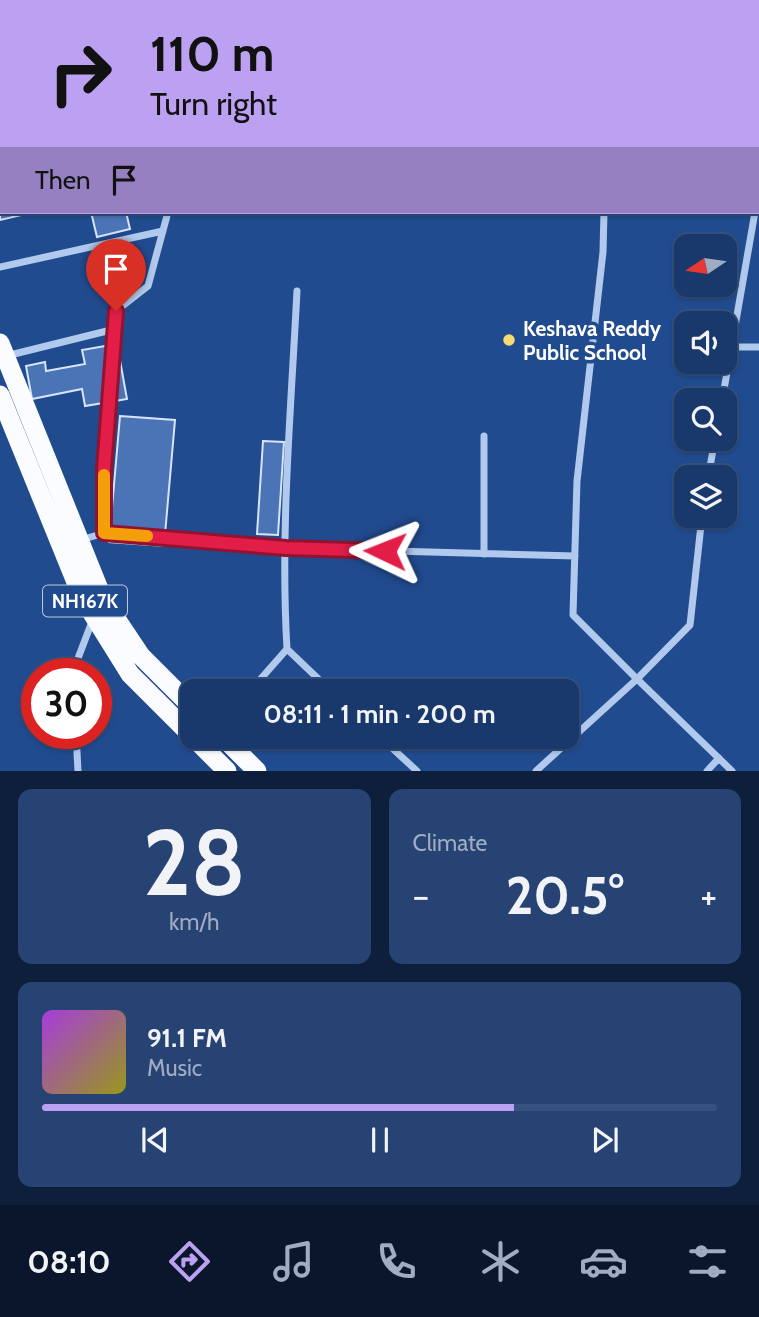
<!DOCTYPE html>
<meta charset="utf-8">
<style>
:root{--surface:#19386b;--page:#264373;--text:#f1f3f6;--muted:#9facc1;--line:#37527e;--accent:#bca0f2}
body{margin:0;font-family:Cabin,sans-serif;background:var(--page);color:var(--text);height:100vh;display:flex;flex-direction:column;font-size:26px;white-space:nowrap}
*{box-sizing:border-box;margin:0}
p{font-size:23px;color:var(--muted)}
.icon{flex:none;width:38px;height:38px;fill:none;stroke:currentColor;stroke-width:2;stroke-linecap:round;stroke-linejoin:round}
.map{position:relative;height:771px;overflow:hidden}
.drawer{display:flex;flex-direction:column;gap:18px;padding:18px;background:#0e1f3b;flex:1}
.drawer>*{flex:none}
.guide{position:absolute;left:0px;top:0px;width:760px;height:214px;box-shadow:0 2px 5px #0004,0 0 0 2px var(--line);background:#bca0f2;color:#111;overflow:hidden}
.needle{width:46px;rotate:257deg}
.controls{position:absolute;left:674px;top:234px;display:grid;gap:14px}
.controls a{display:grid;place-items:center;width:63px;height:63px;border-radius:14px;background:var(--surface);box-shadow:0 2px 5px #0004,0 0 0 2px var(--line);font-size:35px}
.speed{position:absolute;left:21px;top:658px;display:flex;gap:14px;font-size:35px;font-weight:700;text-align:center}
.speed>*{display:grid;place-content:center;width:91px;height:91px;border-radius:50%;background:var(--surface);box-shadow:0 2px 5px #0004,0 0 0 2px var(--line);line-height:1}
.speed .limit{border:10px solid #d22;background:#fff;color:#111}
.pin{position:absolute;display:grid;place-items:center;width:60px;height:60px;color:#fff;margin:-72px -30px;border-radius:50% 50% 50% 0;rotate:-45deg;box-shadow:0 0 7px #0007}
.pin .icon{rotate:45deg}
.me{position:absolute;width:77px;margin:-38px;rotate:272deg;stroke-linejoin:round;filter:drop-shadow(0 0 5px #0008)}
.turn{display:flex;align-items:center;gap:24px;height:147px;padding:0 35px;font-size:32px}
.turn .icon{width:91px;height:91px;stroke-width:2.5}
.turn b{display:block;font-size:49px;line-height:60px}
.then{display:flex;align-items:center;height:66px;padding:0 35px;background:#0003;gap:14px;font-size:26px}
.big{font-size:52px;font-weight:700;line-height:1.1}
.drawer .card{flex:1;display:flex;flex-direction:column;justify-content:center;gap:10px;min-width:0;padding:0 24px;border-radius:14px;background:var(--page)}
.drawer .dial{align-items:center;gap:0}
.dial b{font-size:91px;line-height:1}
.song{display:flex;align-items:center;gap:21px}
.cover{width:84px;height:84px;border-radius:10px;background:linear-gradient(135deg,hsl(280 70% 55%),hsl(60 70% 35%))}
.played{height:7px;border-radius:4px;background:linear-gradient(90deg,var(--accent) 70%,var(--line) 70%)}
.keys{display:flex;justify-content:space-around;direction:ltr}
.heat{display:flex;justify-content:space-between;align-items:center;font-size:38px;direction:ltr}
.drawer .tiles{flex:1;display:grid;gap:18px;grid-template-columns:1fr 1fr}
.card:last-child{grid-column:span 2}
.trip{position:absolute;left:180px;top:679px;width:399px;height:70px;border-radius:14px;background:var(--surface);box-shadow:0 2px 5px #0004,0 0 0 2px var(--line);font-weight:700;line-height:70px;text-align:center}
.menu{display:flex;height:112px;justify-content:space-around;align-items:center;background:#0a162b;color:var(--muted)}
.menu .icon{width:49px;height:49px}
.menu .current{color:var(--accent)}
.menu b{font-size:32px;color:var(--text)}
.map>svg:first-child{display:block}
</style>
<div class="map">
<svg width="759" height="771" viewBox="0 0 759 771">
<rect width="100%" height="100%" fill="#214b8f"/>
<!-- building -->
<path fill="#4a74b6" stroke="#d7e4f9" stroke-width="2" d="M2 172V212H34L0 220Z
M91 212H126L130 229 97 237Z
M117 344 127 399 85 406 82 389 32 399 26 366 45 362 46 371 85 364 82 350Z
M120 416 175 420 164 546 109 542Z
M263 441 284 442 278 535 257 534Z"/>
<g fill="none" stroke-linecap="round" stroke-linejoin="round">
<!-- minor -->
<path stroke="#b1c9ec" stroke-width="7" d="M168 0 169 2
M608 0V2
M693 0 698 2
M359 2V0
M758 24H759
M758 199 759 192
M604 212 603 252 577 481 573 615 637 679 690 625 702 516
M0 267 163 231
M732 347H759
M6 356 115 329
M722 401 755 212
M484 436V554
M708 478 715 439
M105 533 104 469 116 311 148 286 168 212
M80 540 105 533 286 548 575 556
M287 649C280 530 291 410 297 291
M72 674 93 619
M250 691 287 649 331 691
M76 733 78 771
M380 737 417 771
M536 771 637 679 732 771
M707 771 719 758"/>
<!-- trunk -->
<path stroke="#fbfcff" stroke-width="19" d="M0 343 103 599 141 656 192 707
M0 395 82 597 130 674 227 771
M223 737 257 771"/>
</g>
<g fill="none" stroke-linecap="round" stroke-linejoin="round">
<defs>
<path id="route" d="M116 311 104 469V533L286 548 385 551"/>
</defs>
<!-- route casing -->
<use href="#route" stroke="#92132f" stroke-width="18"/>
<!-- route -->
<use href="#route" stroke="#e11d48" stroke-width="12"/>
<!-- slow -->
<path stroke="#f59e0b" stroke-width="12" d="M104 475V533L147 536"/>
</g>
<!-- markers -->
<circle fill="#f8da73" stroke="#214b8f" stroke-width="2.5" cx="509" cy="340" r="7"/>
<g text-anchor="middle" dominant-baseline="central" stroke-width="7" stroke-linejoin="round" paint-order="stroke">
<!-- shield labels -->
<rect fill="#214b8f" stroke="#bcc9dd" stroke-width="2" x="43" y="585.5" width="84" height="31" rx="5"/>
<g font-size="19" font-weight="bold" fill="#fff">
<text x="85" y="601">NH167K</text>
</g>
<!-- poi labels -->
<g font-size="21" font-weight="bold" fill="#fff" stroke="#214b8f" text-anchor="start">
<text x="523" y="328">Keshava Reddy<tspan x="523" dy="24">Public School</tspan></text>
</g>
</g>
</svg>
<div class="controls">
<a><svg class="needle" viewBox="-14 -14 28 28"><path d="M0-13l5 13h-10z" fill="#e53935"/><path d="M0 13l5-13h-10z" fill="#9facc1"/></svg></a>
<a><svg class="icon" aria-label="sound" viewBox="0 0 24 24"><path d="M4 9h4l5-4v14l-5-4H4zM17 9q2 3 0 6"/></svg></a>
<a><svg class="icon" aria-label="search" viewBox="0 0 24 24"><circle cx="10" cy="10" r="6"/><path d="M15 15l6 6"/></svg></a>
<a><svg class="icon" aria-label="layers" viewBox="0 0 24 24"><path d="M12 4l9 5-9 5-9-5zM3 14l9 5 9-5"/></svg></a>
</div>
<div class="speed"><div class="limit">30</div></div>
<div class="pin" style="left:116px;top:311px;background:#d93025"><svg class="icon" aria-label="arrive" viewBox="0 0 24 24"><path d="M6 21V4h12l-3 4 3 4H6"/></svg></div>
<svg class="me" style="left:385px;top:551px" viewBox="-20 -20 40 40"><path d="M0-17L14 15 0 8-14 15z" fill="#e11d48" stroke="#fff" stroke-width="4"/></svg>
<div class="trip">08:11 · 1 min · 200 m</div>
<div class="guide">
<div class="turn"><svg class="icon" aria-label="right" viewBox="0 0 24 24"><path d="M7 20v-9h11M14 6l5 5-5 5"/></svg><div><b>110 m</b>Turn right</div></div>
<div class="then">Then<svg class="icon" aria-label="arrive" viewBox="0 0 24 24"><path d="M6 21V4h12l-3 4 3 4H6"/></svg></div>
</div>
</div>
<section class="drawer">
<div class="tiles">
<div class="card dial"><b>28</b><p>km/h</p></div>
<div class="card"><p>Climate</p>
<div class="heat"><a>−</a><b class="big">20.5°</b><a>+</a></div>
</div>
<div class="card">
<div class="song"><i class="cover"></i><div><b>91.1 FM</b><p>Music</p></div></div>
<div class="played"></div>
<div class="keys"><svg class="icon" aria-label="previous" viewBox="0 0 24 24"><path d="M18 5L8 12l10 7zM5 5v14"/></svg><svg class="icon" aria-label="pause" viewBox="0 0 24 24"><path d="M8 5v14M16 5v14"/></svg><svg class="icon" aria-label="next" viewBox="0 0 24 24"><path d="M6 5l10 7-10 7zM19 5v14"/></svg></div>
</div>
</div>
</section>
<nav class="menu">
<b>08:10</b>
<svg class="icon current" aria-label="directions" viewBox="0 0 24 24"><path d="M12 3l9 9-9 9-9-9zM9 14v-3h6M13 9l2 2-2 2"/></svg>
<svg class="icon" aria-label="music" viewBox="0 0 24 24"><path d="M9 18V5l10-2v13"/><circle cx="6" cy="18" r="3"/><circle cx="16" cy="16" r="3"/></svg>
<svg class="icon" aria-label="phone" viewBox="0 0 24 24"><path d="M5 4h4l2 5-3 2q2 4 5 5l2-3 5 2v4C11 20 4 13 5 4z"/></svg>
<svg class="icon" aria-label="climate" viewBox="0 0 24 24"><path d="M12 3v18M4 7l16 10M4 17L20 7"/></svg>
<svg class="icon" aria-label="car" viewBox="0 0 24 24"><path d="M5 17H2v-5l4-1 3-4h7l3 4 3 1v5h-3M9 17h6M6 11h13"/><circle cx="7" cy="17" r="2"/><circle cx="17" cy="17" r="2"/></svg>
<svg class="icon" aria-label="filters" viewBox="0 0 24 24"><path d="M4 7h16M4 17h16"/><circle cx="9" cy="7" r="2"/><circle cx="15" cy="17" r="2"/></svg>
</nav>
